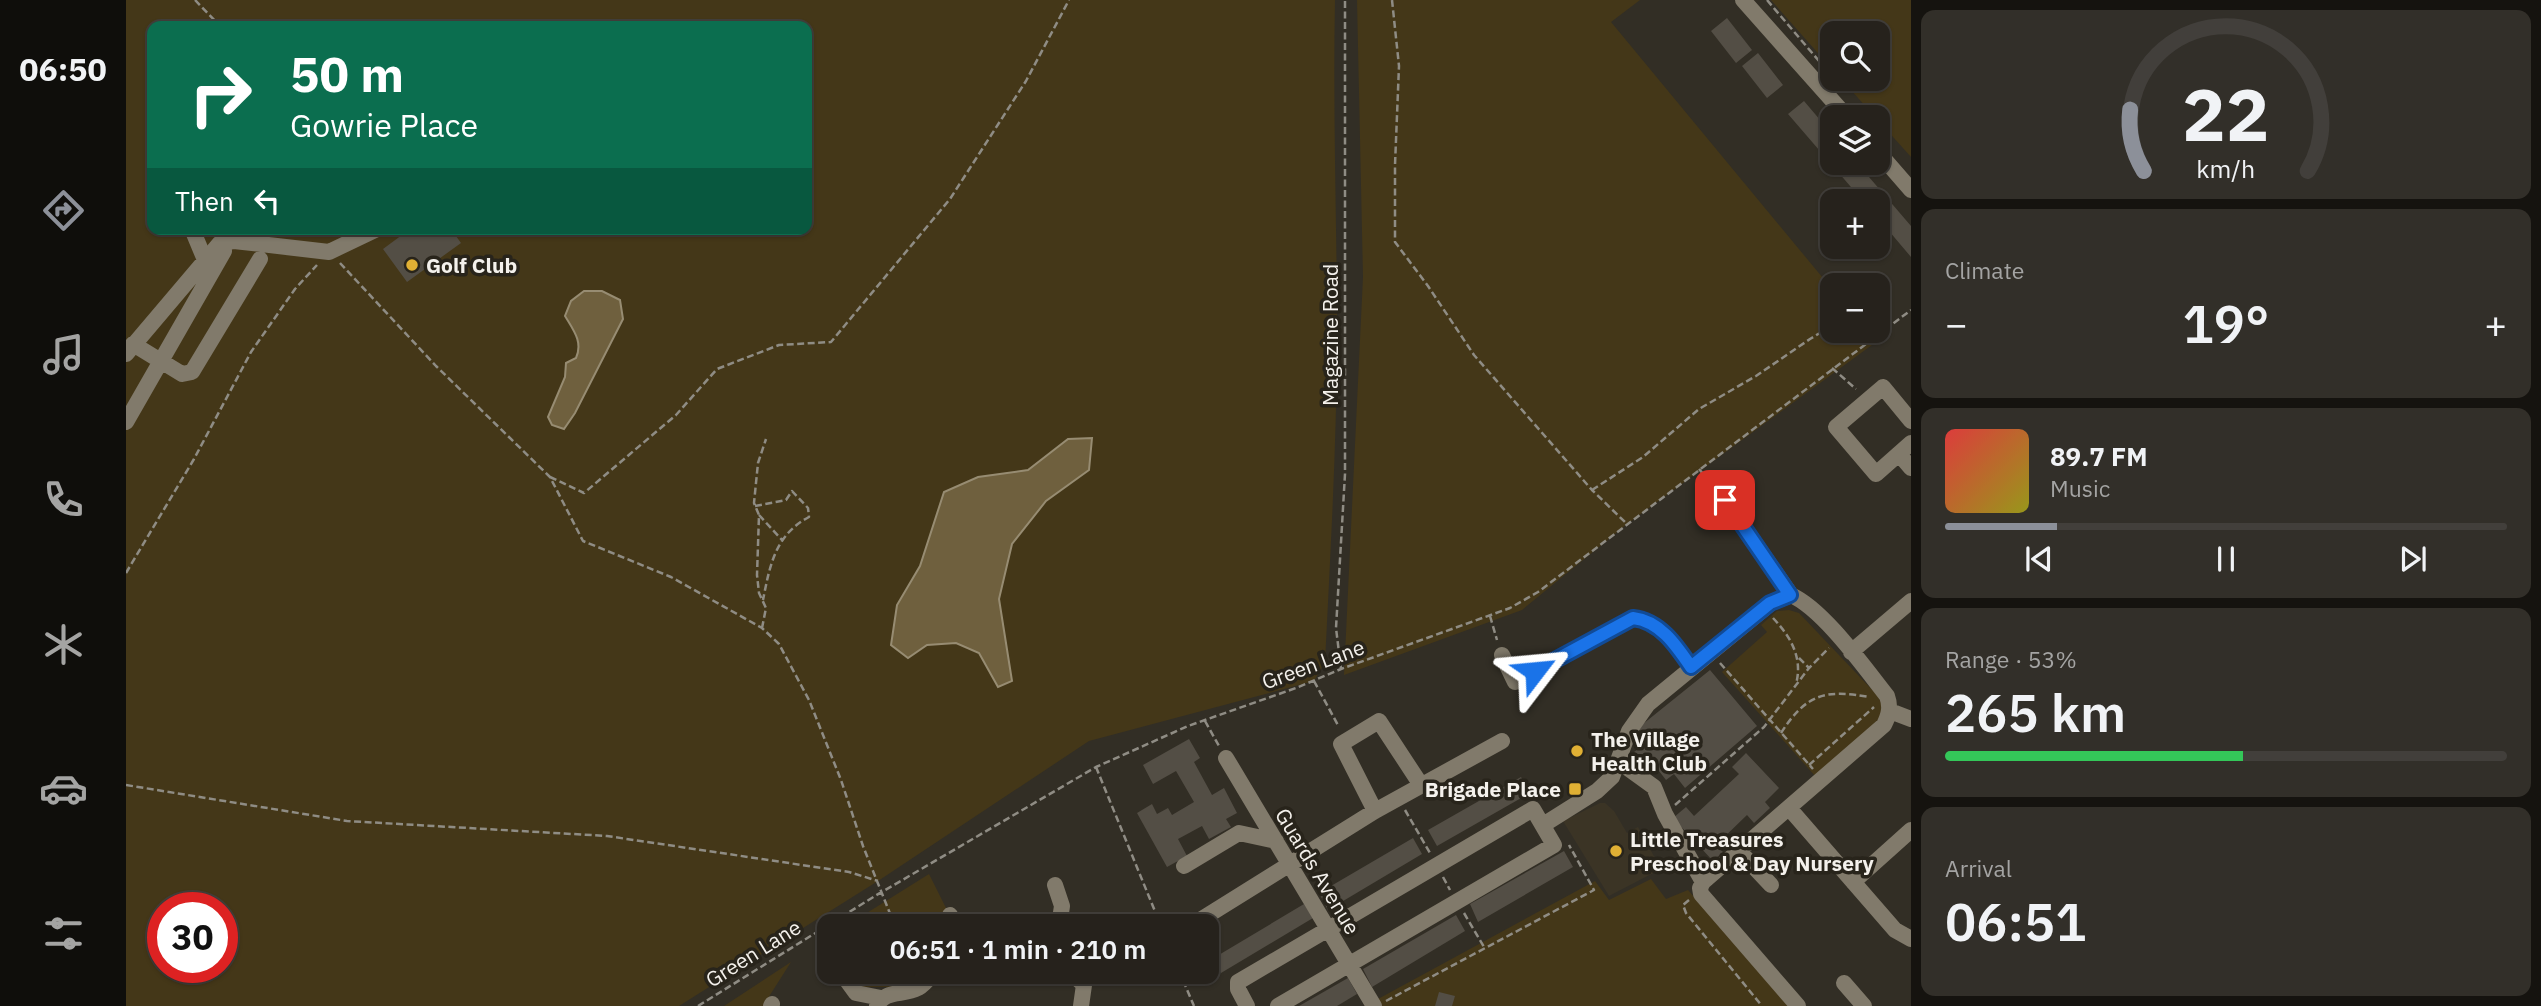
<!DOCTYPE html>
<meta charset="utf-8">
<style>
:root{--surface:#26221c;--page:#322f29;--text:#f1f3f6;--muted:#a4a4a3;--line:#423f3b;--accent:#8c9099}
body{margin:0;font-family:"IBM Plex Sans",sans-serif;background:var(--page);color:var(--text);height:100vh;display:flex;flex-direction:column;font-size:26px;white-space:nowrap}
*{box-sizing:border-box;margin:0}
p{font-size:23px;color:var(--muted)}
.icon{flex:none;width:38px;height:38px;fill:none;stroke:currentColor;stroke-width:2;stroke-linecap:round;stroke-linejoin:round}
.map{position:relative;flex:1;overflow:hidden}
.sheet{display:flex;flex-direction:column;gap:10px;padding:10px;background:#15130f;width:630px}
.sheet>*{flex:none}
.guide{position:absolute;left:21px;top:21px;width:665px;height:214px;border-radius:14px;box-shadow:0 2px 5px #0004,0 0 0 2px var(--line);background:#0b6e4f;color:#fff;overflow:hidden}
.buttons{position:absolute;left:1694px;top:21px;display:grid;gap:14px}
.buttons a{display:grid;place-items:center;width:70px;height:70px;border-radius:14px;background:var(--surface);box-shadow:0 2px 5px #0004,0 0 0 2px var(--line);font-size:35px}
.speed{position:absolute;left:21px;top:892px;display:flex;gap:14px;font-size:35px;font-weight:700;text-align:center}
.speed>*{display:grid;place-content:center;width:91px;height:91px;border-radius:50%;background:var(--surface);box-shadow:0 2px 5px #0004,0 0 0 2px var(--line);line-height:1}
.speed .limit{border:10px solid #d22;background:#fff;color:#111}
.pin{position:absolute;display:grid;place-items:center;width:60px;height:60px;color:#fff;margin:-30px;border-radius:14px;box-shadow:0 4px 10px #0006}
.me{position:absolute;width:77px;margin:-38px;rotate:61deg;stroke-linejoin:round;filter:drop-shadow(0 0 5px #0008)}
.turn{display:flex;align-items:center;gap:24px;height:147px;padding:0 28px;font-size:32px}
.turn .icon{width:91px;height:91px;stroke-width:2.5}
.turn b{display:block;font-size:49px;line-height:60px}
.then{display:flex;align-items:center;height:66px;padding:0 28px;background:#0003;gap:14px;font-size:26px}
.big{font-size:52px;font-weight:600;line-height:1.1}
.sheet .card{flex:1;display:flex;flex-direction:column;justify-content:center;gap:10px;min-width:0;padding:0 24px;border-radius:14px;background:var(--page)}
.sheet .dial{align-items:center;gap:0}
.dial svg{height:182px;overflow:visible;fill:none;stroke:var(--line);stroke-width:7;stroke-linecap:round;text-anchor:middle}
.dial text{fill:var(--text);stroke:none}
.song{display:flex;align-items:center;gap:21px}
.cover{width:84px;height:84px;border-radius:10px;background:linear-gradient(135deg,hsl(0 70% 55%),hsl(60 70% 35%))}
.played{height:7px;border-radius:4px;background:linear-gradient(90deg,var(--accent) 20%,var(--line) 20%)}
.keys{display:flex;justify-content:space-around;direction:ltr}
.heat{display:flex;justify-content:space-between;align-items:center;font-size:38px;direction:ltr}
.charge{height:10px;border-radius:5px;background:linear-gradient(90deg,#34c759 53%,var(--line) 0)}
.trip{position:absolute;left:691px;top:914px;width:402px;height:70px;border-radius:14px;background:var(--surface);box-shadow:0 2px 5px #0004,0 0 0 2px var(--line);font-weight:600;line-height:70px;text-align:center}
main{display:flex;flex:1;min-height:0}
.tab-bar{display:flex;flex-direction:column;width:126px;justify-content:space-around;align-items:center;background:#0f0e0b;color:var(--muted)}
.tab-bar .icon{width:49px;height:49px}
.tab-bar .current{color:var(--accent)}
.tab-bar b{font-size:32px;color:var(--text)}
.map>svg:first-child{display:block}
</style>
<main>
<nav class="tab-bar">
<b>06:50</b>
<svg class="icon current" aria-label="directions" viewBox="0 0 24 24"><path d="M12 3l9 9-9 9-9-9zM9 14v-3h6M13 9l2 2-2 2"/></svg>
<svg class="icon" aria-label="music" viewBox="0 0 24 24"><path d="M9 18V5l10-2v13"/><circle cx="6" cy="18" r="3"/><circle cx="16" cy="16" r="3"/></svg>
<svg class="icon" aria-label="phone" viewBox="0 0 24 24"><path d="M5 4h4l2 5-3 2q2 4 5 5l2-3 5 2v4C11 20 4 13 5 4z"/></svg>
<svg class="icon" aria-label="climate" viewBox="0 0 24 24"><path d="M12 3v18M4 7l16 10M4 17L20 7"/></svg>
<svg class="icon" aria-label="car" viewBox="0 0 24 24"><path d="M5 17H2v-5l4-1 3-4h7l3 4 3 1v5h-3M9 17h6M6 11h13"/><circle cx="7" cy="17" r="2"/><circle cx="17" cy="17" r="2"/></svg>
<svg class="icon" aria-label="filters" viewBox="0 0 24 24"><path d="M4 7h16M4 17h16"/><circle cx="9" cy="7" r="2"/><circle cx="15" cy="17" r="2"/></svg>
</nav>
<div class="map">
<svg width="1785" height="1006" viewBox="0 0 1785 1006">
<rect width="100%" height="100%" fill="#322e25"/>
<!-- built -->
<path fill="#3b3425" d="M1474 803H1479L1488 811 1501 833 1512 827 1535 869 1483 896 1437 821Z"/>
<!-- green -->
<path fill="#443718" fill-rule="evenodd" d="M0 0H1209C1207 101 1210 201 1211 302 1212 422 1205 542 1199 662L1188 681 963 741 752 881 553 1006H0ZM26 26H681V229H26ZM37 908H96V968H37Z
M1231 0H1514L1485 22 1706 289V331H1741L1750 342 1501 524 1396 610 1218 675 1237 277Z
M1645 0H1785V157L1715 79H1752V33H1706V69Z
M1663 610 1673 613 1751 695 1756 704 1754 718 1690 777 1596 672 1641 632 1635 625 1651 611Z
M803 874 820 908 818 926H720Z
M1525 879 1540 899 1562 890 1664 1006H1256L1252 999 1469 881 1483 900Z
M665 962 637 1006H598Z
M724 971H800L788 983 763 987H737Z"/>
<!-- water -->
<path fill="#6f603e" stroke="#978c72" stroke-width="2" d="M458 291H476L494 300 497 319 449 413 438 429 426 425 422 417 439 377 440 363 450 358C457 342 448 331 439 316L445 301Z
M966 438 963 470 920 501 886 544 873 599 886 681 872 687 853 653 830 643 801 645 782 658 765 645 771 605 794 566 818 492 852 477 902 470 942 439Z"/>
<!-- building -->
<path fill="#534e45" d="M1601 18 1626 50 1610 63 1585 31Z
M1632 53 1657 85 1641 98 1616 66Z
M1678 101 1706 134V163H1731L1785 226V257L1752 218V201H1737L1662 114Z
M284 229H325L335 243 281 282 257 249Z
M1584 670 1631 726 1559 788 1548 774 1540 780 1526 762 1508 752 1523 741 1512 728Z
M1063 739 1074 758 1068 762 1086 795 1098 788 1111 813 1100 819 1105 827 1083 839 1076 826 1052 839 1061 856 1041 867 1011 813 1026 804 1031 814 1042 808 1046 815 1068 802 1050 771 1027 784 1017 765Z
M1620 753 1653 788 1639 802 1644 808 1628 823 1621 815 1590 845 1597 852 1587 861 1547 818 1560 807 1568 816 1613 774 1606 767Z
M1395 777 1404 793 1311 846 1302 830Z
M1287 838 1296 854 1202 910 1193 893Z
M1438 851 1447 867 1352 922 1344 904Z
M1178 904 1187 918 1095 973 1086 959Z
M1330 915 1339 931 1246 987 1237 969Z
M1222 978 1231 994 1211 1006H1173Z
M1313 992 1329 996 1326 1006H1309Z"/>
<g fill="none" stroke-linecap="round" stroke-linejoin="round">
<!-- path -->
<path stroke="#8f8c84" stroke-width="2.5" stroke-dasharray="7 3.5" stroke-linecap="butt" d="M69 0 94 26
M1266 0 1273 66 1269 165V242L1302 286 1348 355 1466 490 1501 524
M1641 0 1693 61
M1752 130 1759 139
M214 263 310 366 424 477 457 541 545 577 636 628 653 644 683 700 715 780 737 846 767 921 764 926
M1706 368 1730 389
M1573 469 1589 488
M424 477 458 493 550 415 591 369 653 345 705 342 824 199 900 81 943 0
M1466 490 1517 457 1573 409 1630 376 1684 339 1697 331H1706
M629 506 660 500 666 491 682 508 683 517C649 535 644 565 637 600
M633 515 656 540
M0 573 68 459 125 352 169 289 191 265
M1364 616 1371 640
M1647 618C1665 637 1677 658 1670 684
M636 628 640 608 633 593 631 575 633 515 628 503 632 463 640 439
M1673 658 1683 668
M1594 663 1687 769
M1215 669 1210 628 1219 474V0
M1188 681 1213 727
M1079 721 1093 746
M1655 733C1680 694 1699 689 1743 697
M1683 765 1748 707
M970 767 1035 926
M0 785 221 821 481 836 723 872 752 881
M1549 805 1638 727 1683 668 1703 648
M1279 810 1304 853
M1317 877 1324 890
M1563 900 1557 905 1560 913 1636 1006
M1338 913 1358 947
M767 921 809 916
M1053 971 1068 1006
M1260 1001 1468 890 1443 845
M572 1006 749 896 970 767 1062 726 1170 688 1215 669 1384 608 1412 592 1785 310"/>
<!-- minor -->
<path stroke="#817a6b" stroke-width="16" d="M1617 0 1721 117
M1752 152 1785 190
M66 229 79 260
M7 344 56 374 66 372 134 259
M0 354 94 243 108 241 203 252 251 229
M1785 421 1757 387 1710 427 1750 474 1785 443
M0 422 98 251 95 245
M1773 454 1785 468
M1599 500 1665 595C1697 609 1738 667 1761 696 1765 707 1763 715 1758 725L1577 882 1574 888 1575 894 1672 1006
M1725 652 1785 601
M1376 655 1389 682 1507 618C1534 621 1550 645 1565 667
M1764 711 1785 719
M1100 758 1248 1006
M1492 761 1528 787 1539 814 1577 882
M1663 808 1769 930 1785 939
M1249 811 1215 744 1253 721 1295 785
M1417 825 1471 791 1486 777 1503 731 1522 704 1645 603 1665 595
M1613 851 1645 885
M1058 866 1113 833 1150 841
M1727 882 1785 830
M929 885 936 906 933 926
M824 915 826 926
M1071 922 1249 811 1376 741
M703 956 704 957
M714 971 730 993 755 998
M943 971 958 985 955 1006
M1718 983 1738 1006
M645 1006 646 1004
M751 1006C759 989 777 996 792 988 799 984 804 977 809 971
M1121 1006 1112 989V982L1407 809 1428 845 1152 1006"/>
</g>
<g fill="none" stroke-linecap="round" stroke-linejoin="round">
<defs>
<path id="route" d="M1409 671 1507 618C1534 621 1550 645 1565 667L1644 603 1664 595 1599 500"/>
</defs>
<!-- route casing -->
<use href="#route" stroke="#114b97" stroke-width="18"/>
<!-- route -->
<use href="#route" stroke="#1a73e8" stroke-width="12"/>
</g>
<!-- markers -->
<g fill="#e0b034" stroke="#28241b" stroke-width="2.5">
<circle cx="286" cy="265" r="7"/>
<circle cx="1451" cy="751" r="7"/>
<rect x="1442" y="782" width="14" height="14" rx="3.5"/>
<circle cx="1490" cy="851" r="7"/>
</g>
<g text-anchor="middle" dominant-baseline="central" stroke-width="7" stroke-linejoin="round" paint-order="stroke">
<!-- poi labels -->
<g font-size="21" font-weight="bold" fill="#f4f1ec" stroke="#28241b" text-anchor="start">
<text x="300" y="265">Golf Club</text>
<text x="1465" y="739">The Village<tspan x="1465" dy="24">Health Club</tspan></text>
<text x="1435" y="789" text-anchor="end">Brigade Place</text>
<text x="1504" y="839">Little Treasures<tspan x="1504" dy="24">Preschool &amp; Day Nursery</tspan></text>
</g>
<!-- street labels -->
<g font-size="21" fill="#f4f1ec" stroke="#28241b">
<text transform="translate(1204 335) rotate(-90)">Magazine Road</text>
<text transform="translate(1187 664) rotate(-20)">Green Lane</text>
<text transform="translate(1192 871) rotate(59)">Guards Avenue</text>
<text transform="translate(627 953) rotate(-32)">Green Lane</text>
</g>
</g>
</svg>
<div class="buttons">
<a><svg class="icon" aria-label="search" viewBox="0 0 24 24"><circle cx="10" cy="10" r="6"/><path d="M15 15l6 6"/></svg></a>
<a><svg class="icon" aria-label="layers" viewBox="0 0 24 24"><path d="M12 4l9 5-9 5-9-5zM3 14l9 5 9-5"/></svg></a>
<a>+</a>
<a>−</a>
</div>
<div class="speed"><div class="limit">30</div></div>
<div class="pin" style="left:1599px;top:500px;background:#d93025"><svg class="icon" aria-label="arrive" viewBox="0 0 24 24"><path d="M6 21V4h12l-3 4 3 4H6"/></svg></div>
<svg class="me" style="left:1409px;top:671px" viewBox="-20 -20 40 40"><path d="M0-17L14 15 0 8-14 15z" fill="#1a73e8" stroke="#fff" stroke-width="4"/></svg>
<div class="trip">06:51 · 1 min · 210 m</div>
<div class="guide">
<div class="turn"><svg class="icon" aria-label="right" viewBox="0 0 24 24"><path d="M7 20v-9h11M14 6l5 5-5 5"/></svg><div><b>50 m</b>Gowrie Place</div></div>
<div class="then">Then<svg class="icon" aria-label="left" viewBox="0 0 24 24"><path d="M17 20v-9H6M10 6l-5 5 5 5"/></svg></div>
</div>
</div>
<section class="sheet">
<div class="card dial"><svg viewBox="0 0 100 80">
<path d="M14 69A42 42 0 1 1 86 69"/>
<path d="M14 69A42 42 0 0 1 8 42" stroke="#8c9099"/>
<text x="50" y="56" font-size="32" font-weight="700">22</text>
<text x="50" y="72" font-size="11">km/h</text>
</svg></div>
<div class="card"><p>Climate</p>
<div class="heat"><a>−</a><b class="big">19°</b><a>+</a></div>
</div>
<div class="card">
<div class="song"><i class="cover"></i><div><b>89.7 FM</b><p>Music</p></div></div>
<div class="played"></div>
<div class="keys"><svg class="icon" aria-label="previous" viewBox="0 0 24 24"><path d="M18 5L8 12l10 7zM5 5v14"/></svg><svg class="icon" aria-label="pause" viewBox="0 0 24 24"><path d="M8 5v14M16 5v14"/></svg><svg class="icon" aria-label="next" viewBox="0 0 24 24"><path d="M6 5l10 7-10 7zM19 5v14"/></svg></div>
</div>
<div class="card"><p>Range · 53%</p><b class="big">265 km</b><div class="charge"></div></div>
<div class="card"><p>Arrival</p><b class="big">06:51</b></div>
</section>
</main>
